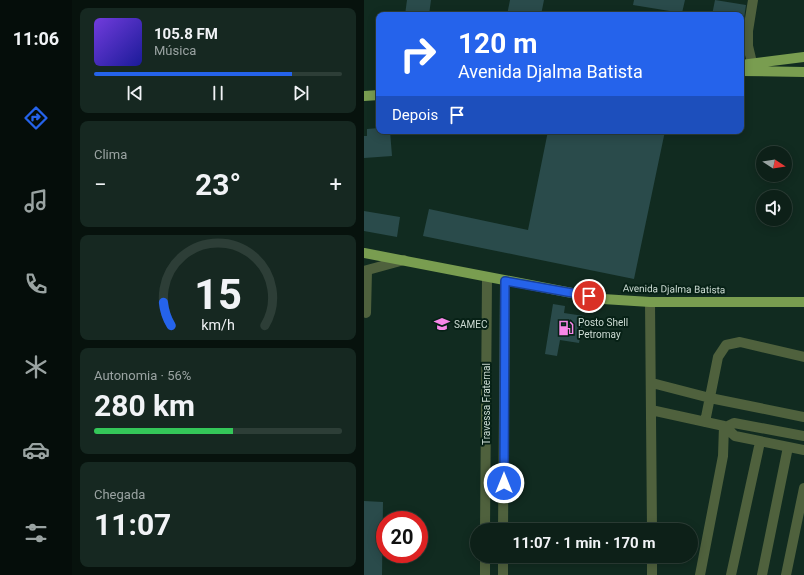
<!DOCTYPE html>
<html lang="pt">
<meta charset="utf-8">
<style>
:root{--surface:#0d2018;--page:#162821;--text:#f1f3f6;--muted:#9aa3a2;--line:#2d3e37;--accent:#2563eb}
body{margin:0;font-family:Roboto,sans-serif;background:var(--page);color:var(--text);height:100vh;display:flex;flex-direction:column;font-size:15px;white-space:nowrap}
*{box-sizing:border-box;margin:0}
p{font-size:13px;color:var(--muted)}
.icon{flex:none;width:22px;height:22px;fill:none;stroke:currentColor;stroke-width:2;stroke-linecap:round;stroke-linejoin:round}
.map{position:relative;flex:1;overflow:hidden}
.sheet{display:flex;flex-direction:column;gap:8px;padding:8px;background:#07120d;width:292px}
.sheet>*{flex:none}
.guide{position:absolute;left:12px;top:12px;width:368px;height:122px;border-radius:8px;box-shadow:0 2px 10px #0003,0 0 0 1px var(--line);background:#2563eb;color:#fff;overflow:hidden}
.needle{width:26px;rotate:102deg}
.buttons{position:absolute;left:392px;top:146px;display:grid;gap:8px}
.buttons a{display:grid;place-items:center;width:36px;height:36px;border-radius:50%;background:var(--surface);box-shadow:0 2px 10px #0003,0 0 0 1px var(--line);font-size:20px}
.speed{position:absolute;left:12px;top:511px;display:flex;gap:8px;font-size:20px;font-weight:700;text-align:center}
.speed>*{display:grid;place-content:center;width:52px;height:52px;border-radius:50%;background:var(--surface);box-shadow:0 2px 10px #0003,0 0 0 1px var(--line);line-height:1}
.speed .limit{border:6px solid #d22;background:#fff;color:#111}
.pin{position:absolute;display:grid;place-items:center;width:34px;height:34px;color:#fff;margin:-17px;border:2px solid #fff;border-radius:50%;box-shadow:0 1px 4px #0007}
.me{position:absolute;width:44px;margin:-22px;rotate:0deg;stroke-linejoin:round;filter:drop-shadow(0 0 3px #0008)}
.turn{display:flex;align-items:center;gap:14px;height:84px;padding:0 16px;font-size:18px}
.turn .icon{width:52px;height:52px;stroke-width:2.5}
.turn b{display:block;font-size:28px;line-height:34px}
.then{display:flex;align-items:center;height:38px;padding:0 16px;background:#0003;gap:8px;font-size:15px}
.big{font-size:30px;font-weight:700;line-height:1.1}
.sheet .card{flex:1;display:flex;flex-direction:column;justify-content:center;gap:6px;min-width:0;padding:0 14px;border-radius:8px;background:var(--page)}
.sheet .dial{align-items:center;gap:0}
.dial svg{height:104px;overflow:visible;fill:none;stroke:var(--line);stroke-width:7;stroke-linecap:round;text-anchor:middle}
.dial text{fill:var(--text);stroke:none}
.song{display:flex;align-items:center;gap:12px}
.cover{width:48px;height:48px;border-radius:6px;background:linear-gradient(135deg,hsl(260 70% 55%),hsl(240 70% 35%))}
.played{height:4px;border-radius:2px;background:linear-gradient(90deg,var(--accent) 80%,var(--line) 80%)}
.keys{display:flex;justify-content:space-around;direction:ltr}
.heat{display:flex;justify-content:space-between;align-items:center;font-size:22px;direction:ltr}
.charge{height:6px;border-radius:3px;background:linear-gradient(90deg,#34c759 56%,var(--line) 0)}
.trip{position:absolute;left:106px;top:523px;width:228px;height:40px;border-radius:20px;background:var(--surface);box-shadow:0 2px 10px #0003,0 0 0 1px var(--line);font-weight:700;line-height:40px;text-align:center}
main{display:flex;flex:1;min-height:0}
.tab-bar{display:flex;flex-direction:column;width:72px;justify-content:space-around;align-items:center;background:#050d0a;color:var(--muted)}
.tab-bar .icon{width:28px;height:28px}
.tab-bar .on{color:var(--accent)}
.tab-bar b{font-size:18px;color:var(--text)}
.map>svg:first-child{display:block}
</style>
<main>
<nav class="tab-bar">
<b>11:06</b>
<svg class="icon on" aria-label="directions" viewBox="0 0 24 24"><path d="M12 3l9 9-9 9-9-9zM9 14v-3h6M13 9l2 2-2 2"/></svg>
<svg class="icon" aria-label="music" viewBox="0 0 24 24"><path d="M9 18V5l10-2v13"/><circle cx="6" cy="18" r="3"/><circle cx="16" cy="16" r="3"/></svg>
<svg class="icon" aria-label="phone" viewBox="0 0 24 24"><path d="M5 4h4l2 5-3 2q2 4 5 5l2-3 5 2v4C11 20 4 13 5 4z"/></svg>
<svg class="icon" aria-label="climate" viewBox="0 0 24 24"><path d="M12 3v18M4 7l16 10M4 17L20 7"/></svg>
<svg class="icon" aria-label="car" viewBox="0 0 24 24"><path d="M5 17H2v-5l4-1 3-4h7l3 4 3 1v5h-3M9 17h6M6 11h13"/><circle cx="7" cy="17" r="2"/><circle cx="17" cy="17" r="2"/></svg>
<svg class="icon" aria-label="filters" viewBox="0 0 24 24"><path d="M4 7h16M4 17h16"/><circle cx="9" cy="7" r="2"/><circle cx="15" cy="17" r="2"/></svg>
</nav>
<section class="sheet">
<div class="card">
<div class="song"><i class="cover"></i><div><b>105.8 FM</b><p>Música</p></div></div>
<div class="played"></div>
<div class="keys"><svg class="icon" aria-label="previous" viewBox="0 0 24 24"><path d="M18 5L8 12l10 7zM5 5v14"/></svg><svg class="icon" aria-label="pause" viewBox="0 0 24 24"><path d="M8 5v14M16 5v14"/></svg><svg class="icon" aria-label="next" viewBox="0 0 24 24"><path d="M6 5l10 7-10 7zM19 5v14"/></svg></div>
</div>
<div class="card"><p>Clima</p>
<div class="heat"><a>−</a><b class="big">23°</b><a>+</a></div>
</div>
<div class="card dial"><svg viewBox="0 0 100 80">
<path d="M14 69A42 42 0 1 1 86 69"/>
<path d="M14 69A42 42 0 0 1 8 51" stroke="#2563eb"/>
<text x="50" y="56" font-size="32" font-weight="700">15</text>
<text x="50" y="72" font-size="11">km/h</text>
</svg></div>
<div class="card"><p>Autonomia · 56%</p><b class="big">280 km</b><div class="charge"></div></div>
<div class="card"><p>Chegada</p><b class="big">11:07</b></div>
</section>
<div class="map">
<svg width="440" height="575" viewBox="0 0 440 575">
<rect width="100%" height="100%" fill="#112b20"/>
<!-- building -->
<path fill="#2a4b4b" d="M43 0H67L65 15H41Z
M146 0H180L177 15H143Z
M270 0H321L318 13 269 5Z
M351 0 382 5 378 32 377 15H348Z
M15 128V131H26L28 156 0 158V136H3V129Z
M184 131H301L270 279 59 236 65 209 164 230Z
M0 211 36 217 33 237 0 231Z
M189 304 201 306 200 313 220 316 215 343 196 340 193 356 181 354Z
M0 501 19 502 18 575H0Z"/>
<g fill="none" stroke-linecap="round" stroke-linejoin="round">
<!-- minor -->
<path stroke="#4f613d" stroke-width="10" d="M389 0 384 31V46L390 71
M0 271 40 260
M286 302 288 530
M2 313 3 271
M288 383 346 398 440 417
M287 410 360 426 371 436 440 450
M341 422 354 357 362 345 376 342 440 357
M362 427 370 423 440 436
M121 530 123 278
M139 530 141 281
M288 556V575
M121 575V556
M139 575V556
M336 575 359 456 360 426
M367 575 396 442
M398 575 424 447
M422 575 440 488"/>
<!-- major -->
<path stroke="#799d50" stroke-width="10" d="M377 65 440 57
M377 71 440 72
M0 96 15 95
M0 253 239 299 286 302H440"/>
</g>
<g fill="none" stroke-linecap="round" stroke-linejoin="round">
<defs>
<path id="route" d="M140 483 141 281 225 296"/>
</defs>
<!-- route casing -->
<use href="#route" stroke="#184099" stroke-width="10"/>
<!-- route -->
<use href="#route" stroke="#2563eb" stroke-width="7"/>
</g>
<!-- icons -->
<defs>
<symbol id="university-bare" viewBox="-9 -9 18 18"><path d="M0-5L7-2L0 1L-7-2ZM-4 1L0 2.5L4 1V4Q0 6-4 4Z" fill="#f987e9" stroke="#072116" stroke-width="2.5" paint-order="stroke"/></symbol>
<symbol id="fuel-bare" viewBox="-9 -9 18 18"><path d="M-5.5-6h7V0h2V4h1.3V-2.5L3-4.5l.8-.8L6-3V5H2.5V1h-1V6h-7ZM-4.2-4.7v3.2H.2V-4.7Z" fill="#f987e9" stroke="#072116" stroke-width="2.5" paint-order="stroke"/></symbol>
</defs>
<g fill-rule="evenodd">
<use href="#university-bare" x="67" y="313" width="22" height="22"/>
<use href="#fuel-bare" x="191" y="317" width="22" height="22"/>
</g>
<g text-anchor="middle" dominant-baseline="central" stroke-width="4" stroke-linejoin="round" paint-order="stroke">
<!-- street labels -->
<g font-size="10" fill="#cddcd4" stroke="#072116">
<text transform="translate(310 289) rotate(1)">Avenida Djalma Batista</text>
<text transform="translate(122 404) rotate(-90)">Travessa Fraternal</text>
</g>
<!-- poi labels -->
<g font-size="10" fill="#cddcd4" stroke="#072116" text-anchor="start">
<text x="214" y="322">Posto Shell<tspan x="214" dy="12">Petromay</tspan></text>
<text x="90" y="324">SAMEC</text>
</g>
</g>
</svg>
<div class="buttons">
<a><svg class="needle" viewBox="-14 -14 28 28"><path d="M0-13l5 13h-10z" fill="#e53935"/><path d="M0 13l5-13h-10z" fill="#9aa3a2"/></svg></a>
<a><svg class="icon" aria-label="sound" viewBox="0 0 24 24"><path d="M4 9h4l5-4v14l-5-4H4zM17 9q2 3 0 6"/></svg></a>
</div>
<div class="speed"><div class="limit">20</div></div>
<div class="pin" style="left:225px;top:296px;background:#d93025"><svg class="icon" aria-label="arrive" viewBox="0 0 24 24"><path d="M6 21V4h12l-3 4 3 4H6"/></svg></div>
<svg class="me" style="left:140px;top:483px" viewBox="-20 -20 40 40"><circle r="17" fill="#2563eb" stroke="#fff" stroke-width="3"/><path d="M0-11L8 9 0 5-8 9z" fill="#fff"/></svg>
<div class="trip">11:07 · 1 min · 170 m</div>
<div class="guide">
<div class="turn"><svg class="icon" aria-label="right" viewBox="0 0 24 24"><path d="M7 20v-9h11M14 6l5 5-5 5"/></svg><div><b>120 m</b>Avenida Djalma Batista</div></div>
<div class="then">Depois<svg class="icon" aria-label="arrive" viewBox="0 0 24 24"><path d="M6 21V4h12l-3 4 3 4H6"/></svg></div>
</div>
</div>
</main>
